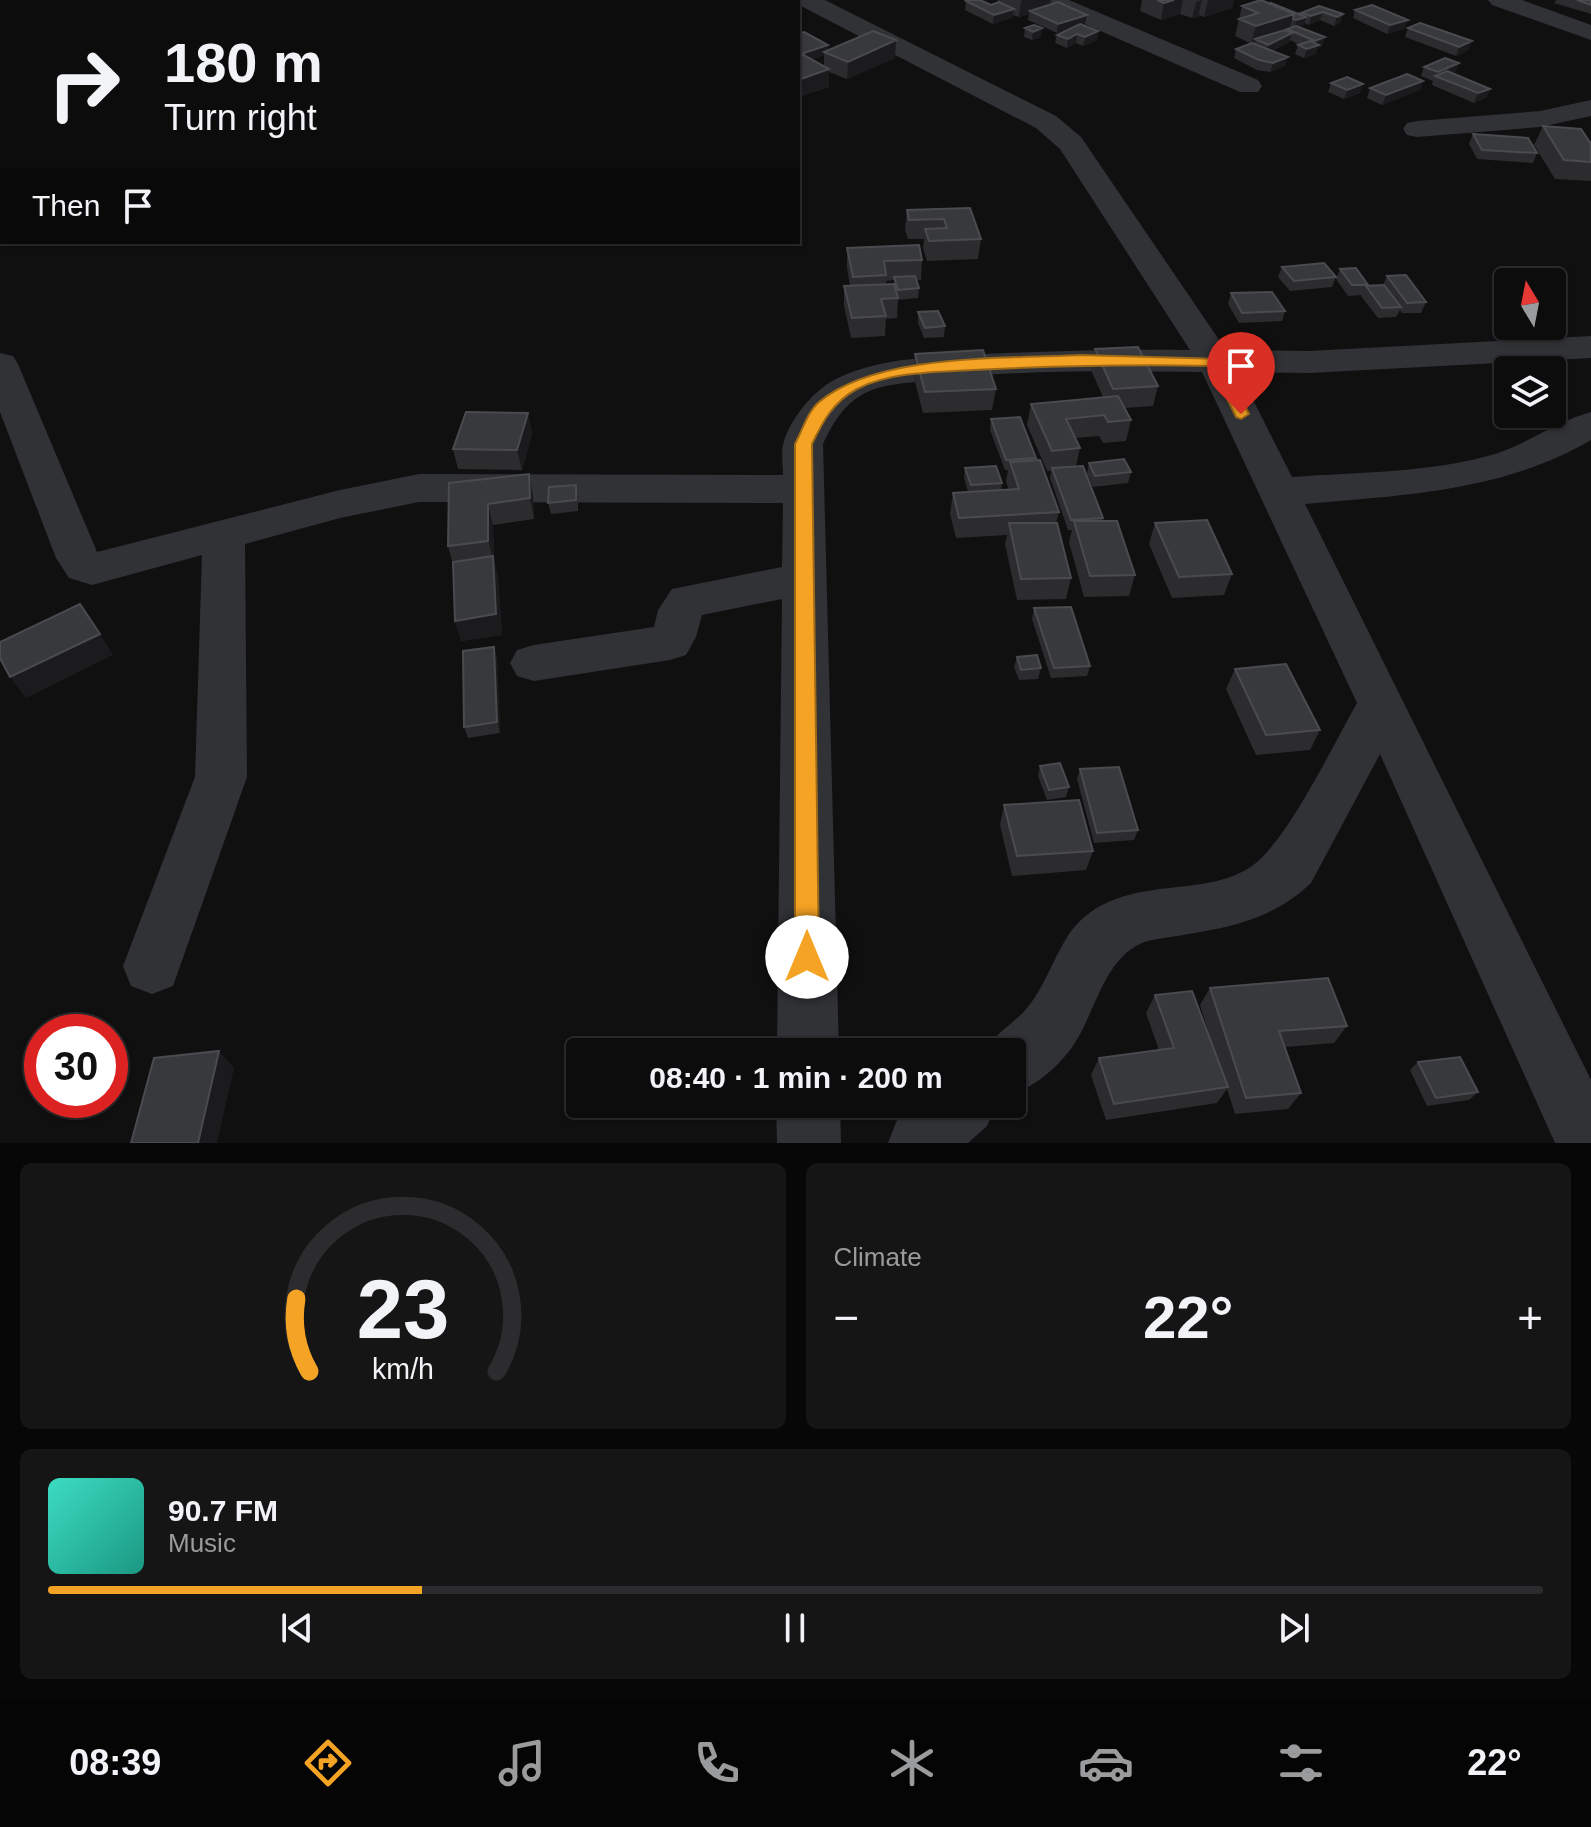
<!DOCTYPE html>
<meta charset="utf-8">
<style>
:root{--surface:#0c0c0d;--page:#151516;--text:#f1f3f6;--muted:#9a9b9d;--line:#2c2c2e;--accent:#f5a324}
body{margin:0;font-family:Arial,sans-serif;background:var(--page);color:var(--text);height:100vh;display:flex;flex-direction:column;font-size:30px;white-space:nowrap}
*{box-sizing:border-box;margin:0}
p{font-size:26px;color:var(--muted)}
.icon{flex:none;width:44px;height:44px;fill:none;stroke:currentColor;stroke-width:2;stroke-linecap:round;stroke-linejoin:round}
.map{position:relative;height:1143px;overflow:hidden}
.sheet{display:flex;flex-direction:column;gap:20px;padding:20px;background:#070707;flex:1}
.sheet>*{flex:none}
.banner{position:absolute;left:0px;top:0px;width:800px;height:244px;box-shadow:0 2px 6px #0004,0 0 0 2px var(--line);background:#0c0c0d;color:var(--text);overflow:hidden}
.needle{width:52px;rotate:350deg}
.controls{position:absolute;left:1494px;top:268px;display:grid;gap:16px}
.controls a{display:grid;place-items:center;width:72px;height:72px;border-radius:8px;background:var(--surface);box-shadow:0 2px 6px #0004,0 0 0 2px var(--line);font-size:40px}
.speed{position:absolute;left:24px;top:1014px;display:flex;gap:16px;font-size:40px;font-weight:700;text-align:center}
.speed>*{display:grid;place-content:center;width:104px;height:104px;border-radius:50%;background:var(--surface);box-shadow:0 2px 6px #0004,0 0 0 2px var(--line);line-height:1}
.speed .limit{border:12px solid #d22;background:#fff;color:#111}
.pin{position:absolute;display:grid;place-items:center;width:68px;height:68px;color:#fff;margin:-82px -34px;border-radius:50% 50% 50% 0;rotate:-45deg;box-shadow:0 0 8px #0007}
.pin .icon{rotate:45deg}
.me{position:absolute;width:88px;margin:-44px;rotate:0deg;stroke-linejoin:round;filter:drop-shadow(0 0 6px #0008)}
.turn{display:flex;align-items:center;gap:28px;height:168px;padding:0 32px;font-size:36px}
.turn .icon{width:104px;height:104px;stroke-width:2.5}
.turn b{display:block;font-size:56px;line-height:68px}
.then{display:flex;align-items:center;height:76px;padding:0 32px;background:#0003;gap:16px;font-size:30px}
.big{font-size:60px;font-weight:600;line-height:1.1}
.sheet .tile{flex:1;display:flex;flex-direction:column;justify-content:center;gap:12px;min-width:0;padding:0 28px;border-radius:12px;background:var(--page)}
.sheet .dial{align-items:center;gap:0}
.dial svg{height:208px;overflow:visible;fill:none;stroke:var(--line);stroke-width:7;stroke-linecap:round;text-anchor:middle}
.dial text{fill:var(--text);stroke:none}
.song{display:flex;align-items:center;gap:24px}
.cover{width:96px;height:96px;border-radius:12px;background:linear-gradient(135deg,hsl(170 70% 55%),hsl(170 70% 35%))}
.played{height:8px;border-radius:4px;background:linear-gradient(90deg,var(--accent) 25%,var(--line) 25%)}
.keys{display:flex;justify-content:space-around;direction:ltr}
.heat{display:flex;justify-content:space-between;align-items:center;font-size:44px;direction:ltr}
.sheet .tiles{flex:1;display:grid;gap:20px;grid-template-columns:1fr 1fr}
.tile:last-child{grid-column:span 2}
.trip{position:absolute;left:566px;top:1038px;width:460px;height:80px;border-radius:8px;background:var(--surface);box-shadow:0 2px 6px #0004,0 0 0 2px var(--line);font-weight:600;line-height:80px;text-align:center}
.tab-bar{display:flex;height:128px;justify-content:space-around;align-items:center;background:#050505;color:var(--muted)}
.tab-bar .icon{width:56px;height:56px}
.tab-bar .active{color:var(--accent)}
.tab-bar b{font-size:36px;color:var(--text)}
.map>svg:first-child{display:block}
</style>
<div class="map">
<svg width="1591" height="1143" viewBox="0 0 1591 1143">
<rect width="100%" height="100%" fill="#101011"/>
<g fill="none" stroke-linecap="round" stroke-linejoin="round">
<!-- street -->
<path fill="#313236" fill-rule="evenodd" d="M795 0H825L1056 116 1081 137 1226 350 1309 351 1591 336V358L1309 373 1239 372 1292 477C1359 472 1430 473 1495 454 1529 443 1557 421 1591 412V440C1502 492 1405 495 1305 504L1591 1080V1143H1555L1380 754 1311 883C1264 928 1208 930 1147 941 1102 956 1096 1016 1070 1050 1055 1070 1034 1086 1012 1095V1052H986C994 1033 1014 1024 1027 1008 1048 984 1058 941 1081 920 1131 874 1205 899 1252 866 1288 840 1333 745 1357 703L1202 372C1110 371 1017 369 925 381 906 383 883 384 865 393 843 405 833 423 823 444L839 1052H777L782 599 702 615 696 637 686 655 670 660 534 681 517 676 510 663 517 650 534 645 654 627 658 610 672 589 782 567 783 503 419 502 340 518 245 544 247 777 173 986 152 994 131 986 123 966 195 777 202 555 92 585 69 578 56 558 0 412V353L13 356 18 364 97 552 340 490 419 474 783 475C783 466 781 454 783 445 789 419 816 387 840 377 883 357 937 357 983 354 1053 351 1121 349 1190 350L1060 149 1036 128 799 5Z
M1037 0H1069L1258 80 1262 86 1258 92H1240L1041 5Z
M1488 0H1522L1591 25V40L1492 5Z
M1591 100V116L1540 127 1417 137 1407 135 1403 129 1407 123 1417 121 1540 111Z
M776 1104H840L841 1143H777Z
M916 1104H997L987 1126 968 1143H888L897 1120Z"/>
</g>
<!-- wall -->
<path fill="#2c2c2f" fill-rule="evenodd" d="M681 0H745V2H681Z
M998 0H1051L1050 5 1087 15 1085 24 1082 25 1098 31 1097 40 1083 46 1076 43 1067 48 1055 43 1057 35 1068 29 1057 33 1028 20 1029 14 1019 17 1013 15 1012 18 993 24 965 10 966 1 991 5 1003 4 997 1Z
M1142 0H1234L1232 8 1204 17 1199 15 1198 17 1192 18 1180 14 1161 20 1140 11Z
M1556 0H1591V14L1554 3Z
M1242 6 1301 14V13L1319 6 1343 14 1340 23 1334 26 1320 20 1309 25 1304 23V25L1299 27 1322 46 1318 47 1316 54 1304 58 1295 54 1298 45H1300L1290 40 1289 42 1272 51 1285 66 1270 72 1257 70 1234 58 1236 49 1250 43 1235 36Z
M1355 10 1408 20 1404 29 1387 34 1353 18Z
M1034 25 1041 37 1032 40 1024 37 1025 28Z
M1408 28 1468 50 1456 56 1405 37Z
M798 34 828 45V51L895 58 847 79 829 72V87L798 97ZM824 55V67L811 60Z
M1459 63 1455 72 1452 73 1490 89 1486 98 1474 103 1432 85 1433 81 1421 76 1424 67Z
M1423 81 1420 90 1382 105 1367 98 1370 88Z
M1331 83 1360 93 1344 99 1328 92Z
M1543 126 1591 162V181L1555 179 1534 145Z
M1473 134 1537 153 1533 163 1477 159 1469 144Z
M970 208 981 239 978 259 927 261 923 248 924 239H908L905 230 907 210Z
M847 248 922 260 921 280H916L919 288 918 298 898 300 897 318 886 319 885 336 851 338 844 306V286H850L847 268ZM894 280V284H886V281Z
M1282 267 1336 277 1332 287 1290 291 1278 277Z
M1340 269 1368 286 1383 285 1387 276 1426 302 1421 313H1402L1400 310 1396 317 1378 318 1361 296 1362 295 1348 296 1336 279Z
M1231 293 1285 311 1282 321 1239 323 1228 304Z
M918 312 945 326 944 337 924 338 918 323Z
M1095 349 1158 386 1153 406 1125 408 1131 420 1126 441 1103 443 1099 436 1075 438 1080 448 1076 466 1103 518 1102 521 1135 575 1129 596 1084 597 1069 542 1072 530H1068L1050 478 1051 471H1047L1027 425 1031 404 1103 397 1091 370Z
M915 354 996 389 992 410 923 413 913 374Z
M528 413 532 434 522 470 458 469 453 449Z
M991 419 1036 458 1035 460 1059 512 1056 523 1071 578 1066 599 1017 600 1005 544 1007 535 956 538 950 514 953 493 968 492 964 478 965 468 1002 483 1001 490H1009L1006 482 1008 470H1005L990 430Z
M1089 463 1131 472 1128 483 1093 487 1087 474Z
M449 483 533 495 534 519 493 525 494 560 498 577 502 635 461 641 455 621 453 564 448 546Z
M578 495V511L551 514 548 503Z
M1155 523 1232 574 1224 595 1172 598 1149 544Z
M1034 608 1090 666 1087 676 1051 678 1032 619Z
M497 657 500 733 468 738 464 727Z
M1017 657 1041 668 1038 679 1019 680 1014 667Z
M1235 669 1320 730 1310 750 1256 755 1226 689Z
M1040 766 1069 787 1066 797 1047 800 1038 776Z
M1080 769 1138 830 1134 840 1094 843 1077 779Z
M1004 805 1093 851 1086 870 1012 876 1000 825Z
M1210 988 1347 1026 1334 1043 1285 1047 1301 1093 1288 1109 1235 1114 1227 1089 1217 1103 1106 1120 1091 1075 1099 1058 1159 1050 1146 1013 1155 995 1218 1062 1200 1005Z
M1418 1062 1478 1092 1469 1100 1427 1106 1410 1070Z"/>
<!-- shaded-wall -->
<path fill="#1b1b1d" d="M706 0H745V2H706Z
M1023 0H1051L1050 7 1030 11 1029 14 1019 17 1021 1Z
M1174 0H1183L1180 14 1161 20 1164 3Z
M1202 0 1198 17 1192 18 1196 2Z
M1208 0H1234L1232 8 1204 17Z
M1014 9 1012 18 993 24 994 15Z
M1323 12 1320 20 1309 25 1311 16Z
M1294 14 1289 30 1287 29 1286 32 1255 39V43L1251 44 1256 26Z
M1343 14 1340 23 1334 26 1337 17Z
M1087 15 1085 24 1057 33 1058 24Z
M1306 17 1304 25 1294 29 1296 20Z
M1408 20 1404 29 1387 34 1390 25Z
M1042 28 1041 37 1032 40 1033 32Z
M1098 31 1097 40 1083 46 1085 37Z
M1292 33 1289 42 1265 54 1268 45Z
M1077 34 1076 43 1067 48 1068 39Z
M1325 37 1322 46 1318 47 1316 54 1304 58 1307 49 1314 47 1315 41Z
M896 40 895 58 847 79 848 62Z
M1472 41 1468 50 1456 56 1459 47Z
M828 45V54L824 52V55L798 64V55Z
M1288 57 1285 66 1270 72 1273 63Z
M1459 63 1455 72 1441 78 1436 76 1438 72Z
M829 69V87L798 97V80Z
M1423 81 1420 90 1382 105 1386 95Z
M1363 84 1360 93 1344 99 1347 90Z
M1490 89 1486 98 1474 103 1478 93Z
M528 413 532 434 522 470 517 450Z
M529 474 533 495 534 519 530 498Z
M488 504 493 525 494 560 498 577 502 635 461 641 455 621 493 558 488 541Z
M100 634 113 655 26 698 10 677Z
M494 647 497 657 500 733 497 722Z
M219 1051 234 1068 217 1143H198Z"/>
<!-- building -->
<path fill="#38393d" stroke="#494b4f" stroke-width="2" d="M969 0H980L991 5 999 2 1014 9 994 15 966 1Z
M1157 0H1174L1164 3Z
M1261 0 1294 14 1256 26 1239 19 1258 13 1242 6Z
M1577 0H1591V5Z
M1058 2 1087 15 1058 24 1030 11Z
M1271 3 1306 17 1296 20 1293 19 1294 14 1270 4Z
M1372 5 1408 20 1390 25 1355 10Z
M1319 6 1343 14 1337 17 1323 12 1311 16 1301 13Z
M1420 23 1472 41 1459 47 1408 28Z
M1080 24 1098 31 1085 37 1077 34 1068 39 1057 35Z
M1034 25 1042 28 1033 32 1025 28Z
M1296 26 1325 37 1315 41 1287 29Z
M1285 30 1292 33 1268 45 1255 39Z
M873 31 896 40 848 62 824 52Z
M804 32 828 45 801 54 798 52V34Z
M1310 41 1319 45 1307 49 1298 45Z
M1252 43 1288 57 1273 63 1259 60 1236 49Z
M798 52 829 69 798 80V67H800L798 66Z
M1445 58 1459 63 1438 72 1424 67Z
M1447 71 1490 89 1478 93 1435 76Z
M1407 74 1423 81 1386 95 1370 88Z
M1347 77 1363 84 1347 90 1331 83Z
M1543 126 1581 129 1591 144V162L1564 160Z
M1473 134 1528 138 1537 153 1482 150Z
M970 208 981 239 929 241 925 229 947 228 944 219 909 220 907 210Z
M919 245 922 260 884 261 886 275 853 277 847 248Z
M1324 263 1336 277 1294 281 1282 267Z
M1356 268 1368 285H1352L1340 269Z
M1406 275 1426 302 1407 303 1387 276Z
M915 276 919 288 898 290 894 277Z
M894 284 898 298 881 299 886 316 852 318 844 286Z
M1384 285 1401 307 1382 308 1366 286Z
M1272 292 1285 311 1242 313 1231 293Z
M938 311 945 326 925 328 918 312Z
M1138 347 1158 386 1113 389 1095 349Z
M983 350 996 389 925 392 915 354Z
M1118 396 1131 420 1108 422 1104 415 1066 419 1080 448 1052 451 1031 404Z
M466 412 528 413 517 450 453 449Z
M1020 417 1036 458 1006 460 991 419Z
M1124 459 1131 472 1095 476 1089 463Z
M1040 460 1059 512 959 518 953 493 1019 489 1010 462Z
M996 466 1002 483 971 485 965 468Z
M1083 466 1103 518 1071 520 1052 468Z
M529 474 530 498 488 504V541L448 546 449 483Z
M576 485V500L548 503 549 487Z
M1207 520 1232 574 1179 577 1155 523Z
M1074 521H1117L1135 575 1090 576Z
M1009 523H1057L1071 578 1021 579Z
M493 556 496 614 455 621 453 562Z
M80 604 100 634 10 677 0 658V642Z
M1071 607 1090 666 1054 668 1034 608Z
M494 647 497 722 464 727 463 651Z
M1037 655 1041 668 1021 670 1017 657Z
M1286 664 1320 730 1266 735 1235 669Z
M1060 763 1069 787 1049 790 1040 766Z
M1119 767 1138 830 1097 833 1080 769Z
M1079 800 1093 851 1017 856 1004 805Z
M1328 978 1347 1026 1279 1031 1301 1093 1246 1098 1210 988Z
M1192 991 1228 1087 1114 1104 1099 1058 1174 1048 1155 995Z
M219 1051 198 1143H131L154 1058Z
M1460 1057 1478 1092 1436 1098 1418 1062Z"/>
<!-- route -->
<path fill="#f5a324" stroke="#9f6a17" stroke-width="2" d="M1080 355 1222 359 1249 414 1241 419 1236 417 1211 366C1131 364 1052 366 972 370 936 372 889 372 857 389 833 402 823 421 812 444L819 957 816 965 807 969 799 965 795 957V444C802 431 808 411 819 402 877 353 1006 359 1080 355Z"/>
</svg>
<div class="controls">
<a><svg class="needle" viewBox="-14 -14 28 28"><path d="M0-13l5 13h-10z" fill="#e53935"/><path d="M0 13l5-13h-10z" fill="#9a9b9d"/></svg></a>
<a><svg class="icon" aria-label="layers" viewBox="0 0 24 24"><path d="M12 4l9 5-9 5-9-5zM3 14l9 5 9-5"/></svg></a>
</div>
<div class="speed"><div class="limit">30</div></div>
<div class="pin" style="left:1241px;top:414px;background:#d93025"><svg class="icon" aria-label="arrive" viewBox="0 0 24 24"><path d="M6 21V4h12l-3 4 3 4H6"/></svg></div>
<svg class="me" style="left:807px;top:957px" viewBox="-20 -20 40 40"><circle r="19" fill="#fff"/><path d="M0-13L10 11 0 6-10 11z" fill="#f5a324"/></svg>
<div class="trip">08:40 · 1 min · 200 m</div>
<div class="banner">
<div class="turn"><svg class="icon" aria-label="right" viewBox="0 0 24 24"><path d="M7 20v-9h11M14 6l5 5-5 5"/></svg><div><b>180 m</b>Turn right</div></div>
<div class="then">Then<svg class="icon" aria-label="arrive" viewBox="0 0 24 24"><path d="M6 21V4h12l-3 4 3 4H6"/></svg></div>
</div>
</div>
<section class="sheet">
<div class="tiles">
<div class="tile dial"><svg viewBox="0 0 100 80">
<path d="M14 69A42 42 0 1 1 86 69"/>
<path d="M14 69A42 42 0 0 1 9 41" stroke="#f5a324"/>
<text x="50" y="56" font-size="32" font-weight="700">23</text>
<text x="50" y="72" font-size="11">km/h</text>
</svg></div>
<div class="tile"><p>Climate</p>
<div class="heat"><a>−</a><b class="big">22°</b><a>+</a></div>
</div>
<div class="tile">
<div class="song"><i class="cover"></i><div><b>90.7 FM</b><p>Music</p></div></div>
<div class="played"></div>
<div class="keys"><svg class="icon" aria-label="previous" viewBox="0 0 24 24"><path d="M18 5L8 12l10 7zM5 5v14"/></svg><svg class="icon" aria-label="pause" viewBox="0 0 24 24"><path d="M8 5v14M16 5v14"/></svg><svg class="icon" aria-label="next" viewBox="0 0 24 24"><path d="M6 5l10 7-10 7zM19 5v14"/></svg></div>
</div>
</div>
</section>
<nav class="tab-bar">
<b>08:39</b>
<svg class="icon active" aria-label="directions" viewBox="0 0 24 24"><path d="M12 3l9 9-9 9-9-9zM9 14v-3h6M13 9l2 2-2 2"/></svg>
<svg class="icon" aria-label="music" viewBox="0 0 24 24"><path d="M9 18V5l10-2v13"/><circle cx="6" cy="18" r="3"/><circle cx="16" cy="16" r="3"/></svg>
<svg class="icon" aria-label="phone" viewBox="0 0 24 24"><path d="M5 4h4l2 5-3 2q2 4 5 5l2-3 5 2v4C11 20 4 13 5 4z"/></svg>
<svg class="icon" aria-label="climate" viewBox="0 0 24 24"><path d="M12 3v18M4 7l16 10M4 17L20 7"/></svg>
<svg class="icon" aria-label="car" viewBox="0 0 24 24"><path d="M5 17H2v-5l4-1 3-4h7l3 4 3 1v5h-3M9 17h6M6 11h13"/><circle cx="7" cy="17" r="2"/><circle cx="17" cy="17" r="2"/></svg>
<svg class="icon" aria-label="filters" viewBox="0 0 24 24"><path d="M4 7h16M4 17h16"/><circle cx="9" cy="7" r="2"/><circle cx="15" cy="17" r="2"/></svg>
<b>22°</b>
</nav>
